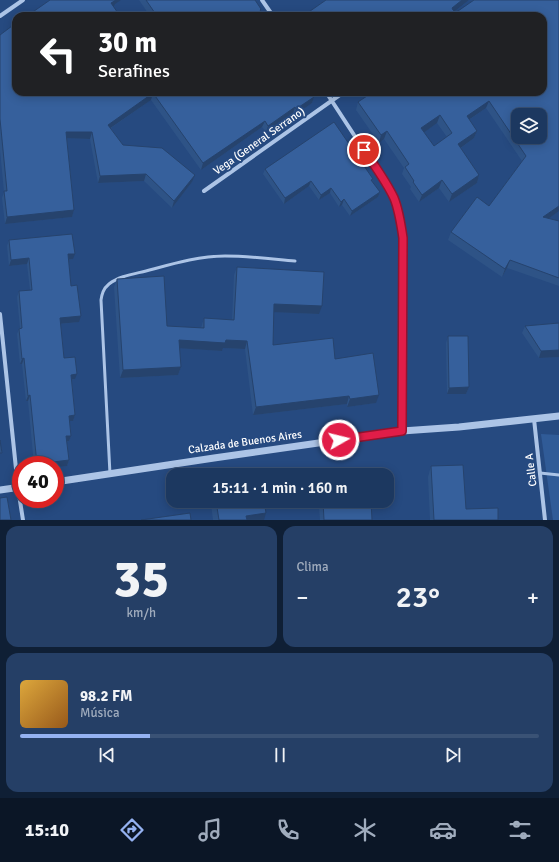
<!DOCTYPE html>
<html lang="es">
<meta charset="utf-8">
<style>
:root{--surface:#1c3860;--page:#253f66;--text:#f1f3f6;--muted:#a0acbd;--line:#3a5275;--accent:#95b2f1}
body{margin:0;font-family:Signika,sans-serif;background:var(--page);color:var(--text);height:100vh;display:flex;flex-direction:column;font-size:15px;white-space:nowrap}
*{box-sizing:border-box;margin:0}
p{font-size:13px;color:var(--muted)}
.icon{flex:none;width:22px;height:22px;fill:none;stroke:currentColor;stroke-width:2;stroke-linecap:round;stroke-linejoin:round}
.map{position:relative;height:520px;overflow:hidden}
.sheet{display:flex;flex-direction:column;gap:6px;padding:6px;background:#0f1f35;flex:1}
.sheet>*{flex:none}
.guide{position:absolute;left:12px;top:12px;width:535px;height:84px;border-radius:12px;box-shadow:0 2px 10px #0003,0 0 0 1px var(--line);background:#202124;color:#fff;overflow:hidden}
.tools{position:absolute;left:511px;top:108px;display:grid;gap:8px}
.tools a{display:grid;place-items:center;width:36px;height:36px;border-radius:8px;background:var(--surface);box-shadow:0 2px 10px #0003,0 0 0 1px var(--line);font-size:20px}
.speed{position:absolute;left:12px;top:456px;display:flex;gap:8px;font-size:20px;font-weight:700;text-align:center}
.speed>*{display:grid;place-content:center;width:52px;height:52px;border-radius:50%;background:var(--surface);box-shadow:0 2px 10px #0003,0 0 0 1px var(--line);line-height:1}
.speed .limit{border:6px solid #d22;background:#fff;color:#111}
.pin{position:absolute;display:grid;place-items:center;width:34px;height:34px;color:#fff;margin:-17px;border:2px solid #fff;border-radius:50%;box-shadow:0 1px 4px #0007}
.me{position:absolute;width:44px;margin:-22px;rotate:82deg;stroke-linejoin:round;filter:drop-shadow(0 0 3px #0008)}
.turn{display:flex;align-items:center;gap:14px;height:84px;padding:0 20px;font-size:18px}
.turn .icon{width:52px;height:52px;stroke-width:2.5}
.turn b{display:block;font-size:28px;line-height:34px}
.big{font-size:30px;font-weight:600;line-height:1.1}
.sheet .card{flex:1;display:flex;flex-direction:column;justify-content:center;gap:6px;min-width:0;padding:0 14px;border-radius:12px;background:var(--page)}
.sheet .dial{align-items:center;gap:0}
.dial b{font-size:52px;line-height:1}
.song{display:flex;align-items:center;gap:12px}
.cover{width:48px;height:48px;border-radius:6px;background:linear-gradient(135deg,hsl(40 70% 55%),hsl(30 70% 35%))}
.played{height:4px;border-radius:2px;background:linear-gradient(90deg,var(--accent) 25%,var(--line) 25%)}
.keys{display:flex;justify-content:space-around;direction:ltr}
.heat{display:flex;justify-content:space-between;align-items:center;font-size:22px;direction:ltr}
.sheet .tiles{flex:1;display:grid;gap:6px;grid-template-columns:1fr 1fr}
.card:last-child{grid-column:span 2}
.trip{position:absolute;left:166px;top:468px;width:228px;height:40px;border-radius:12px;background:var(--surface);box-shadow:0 2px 10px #0003,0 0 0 1px var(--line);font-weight:600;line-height:40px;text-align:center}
.tabs{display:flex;height:64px;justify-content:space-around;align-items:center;background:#0b1626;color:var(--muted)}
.tabs .icon{width:28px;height:28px}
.tabs .on{color:var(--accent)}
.tabs b{font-size:18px;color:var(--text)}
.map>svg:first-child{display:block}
</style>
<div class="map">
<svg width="559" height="520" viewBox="0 0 559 520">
<rect width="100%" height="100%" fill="#264a80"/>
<!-- green -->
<path fill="#305b97" d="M541 434 559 435V520H553Z"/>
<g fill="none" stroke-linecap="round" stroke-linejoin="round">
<!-- service -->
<path stroke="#acc4e6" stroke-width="3" d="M540 473 559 475
M110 474 101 300C102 294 103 289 109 284 119 276 134 274 146 271 172 264 198 256 225 256 248 256 272 259 295 261"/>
<!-- minor -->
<path stroke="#acc4e6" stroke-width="4" d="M262 0 273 16
M0 16 23 0
M326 92 388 187C397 204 401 219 403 238L402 431
M204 191 344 92
M0 314 18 488 23 520
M534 419 545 520"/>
<!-- tertiary -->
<path stroke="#acc4e6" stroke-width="7" d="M55 482 214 458 402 431 459 427 559 416
M0 490 21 487"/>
</g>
<!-- wall -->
<path fill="#2e5386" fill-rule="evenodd" d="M139 0H255L261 9V11L264 16H150Z
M326 0H469L454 12H455L458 11 474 0H559V211L549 218 559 221V286L507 268 502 277 448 240 451 232 477 197 489 206 522 161 486 108 469 120 477 131 474 138 461 148 479 175 477 183 449 202 439 188 419 202 410 189 411 187 402 174 404 168 384 139 379 143 356 110 358 102 373 92H543V16H303ZM518 115H540V137H518ZM437 123 447 137 434 146 424 132Z
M0 35 16 92H311L314 97 312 103 294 116 293 114 266 132 262 127 201 170 151 100 111 128 123 145 192 182 172 208 144 181 98 183 90 139 67 138 74 210 72 217 5 224 2 198 4 192 0 150Z
M265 169 373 179 372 181 380 192 378 197 350 216 342 205 339 207 330 193 319 200 309 186 284 204 263 174Z
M9 240 73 259 69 260 71 286 79 322 61 324 64 358 75 379 72 380 75 415 73 421H70L71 436 69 441 67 442 69 460 67 466 55 465H34L28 401H26L22 364H20L17 334 19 329 20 328 17 297 19 291 30 290 27 264 9 266 7 246Z
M237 267 319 314 274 312 273 345 335 359 376 403 347 407V404L253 415 245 349 223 348 222 351 179 348 181 367 178 375 120 378 114 287 117 279 167 326 201 328 204 318 232 320 234 275Z
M559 323V357L539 358 522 333 525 326Z
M448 336 469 387 466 394H447L446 343Z
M431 466 466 509 498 520H430L428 477Z
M212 501H264V520H213L211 504Z
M321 501H371L372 520H320L319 507Z"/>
<!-- shaded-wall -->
<path fill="#26436d" d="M115 0H121L115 4 114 6 109 10 111 3Z
M462 0H469L450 15 452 8Z
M153 93 151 100 106 131 108 125Z
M314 97 312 103 294 116 296 109Z
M489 101 486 108 464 123 467 116Z
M295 107 293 114 266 132 268 126Z
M440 115 437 123 419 136 421 128Z
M265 121 262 127 201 170 203 163Z
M387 131 384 139 379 143 381 135Z
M477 131 474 138 455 152 458 144Z
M66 132H92L90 139 64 138Z
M146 174 144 181 98 183 100 176Z
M195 175 192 182 172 208 174 201Z
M479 175 477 183 449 202 452 194Z
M442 180 439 188 419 202 422 195Z
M311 181 309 186 284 204 285 198Z
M331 188 330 193 319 200 321 195Z
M380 192 378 197 350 216 352 211Z
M344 199 342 205 339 207 341 202Z
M559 206V211L541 224 543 217Z
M74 210 72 217 5 224 7 217Z
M68 254H75L73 259 66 260Z
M29 258 27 264 9 266 11 260Z
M510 260 507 268 502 277 505 269Z
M274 304 322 306 319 314 271 312Z
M81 316 79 322 58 324 60 318Z
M179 340H226L247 341 245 349 223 348 222 351 176 348Z
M559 350V357L539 358 541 351Z
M24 358 22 364H20L22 359Z
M181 367 178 375 120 378 123 370Z
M77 374 75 379 69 380 71 375Z
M469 387 466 394H447L449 388Z
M30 395 28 401H26L28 396Z
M379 395 376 403 347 407 350 399Z
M349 396 347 404 253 415 256 407Z
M75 415 73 421H67L69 416Z
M66 436H71L69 441 64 442Z
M69 460 67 466 55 467V465H36L37 464Z
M266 513 264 520H245L246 516Z"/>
<!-- building -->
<path fill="#36609c" stroke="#26436d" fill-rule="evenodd" d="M50 0H116L111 3 120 16H27Z
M146 0H255L261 9 260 10 264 16H157Z
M326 0H462L452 8 453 10 455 12 458 11 474 0H559V206L543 217 559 221V278L510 260 505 269 451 232 477 197 489 206 526 156 489 101 467 116 477 131 458 144 479 175 452 194 442 180 422 195 413 182 414 181 405 167 409 164 387 131 381 135 358 102 373 92H543V16H431L430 15 429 16H303ZM440 115 452 133 434 146 421 128ZM518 115H540V137H518Z
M16 23V92H311L314 97 296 109 295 107 268 126 265 121 203 163 153 93 108 125 123 145 162 148 195 175 174 201 146 174 100 176 92 132H66L74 210 7 217 4 191H7L0 119V35Z
M334 122 373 179 371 180 380 192 352 211 344 199 341 202 331 188 321 195 311 181 285 198 265 169Z
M72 234 75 254H68L71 286 77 285 81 316 60 318 64 358 75 357 77 374 71 375 75 415 69 416 71 436H66L69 460 37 464 30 395 28 396 24 358 22 359 19 329 22 328 19 291 32 290 29 258 11 260 9 240Z
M237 267 324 272 322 306 274 304 273 345 333 338 335 359 373 353 379 395 350 399 349 396 256 407 247 341 226 340 225 343 179 340 181 367 123 370 117 279 164 276 167 326 204 328V318L234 320Z
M559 323V350L541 351 525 326Z
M448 336H468L469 387 449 388Z
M0 440 2 453H0Z
M463 465 466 509 498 508V520H434L431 466Z
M7 497 11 520H0V498Z
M216 501H264L266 513 246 516 247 520H219Z
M323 501H371L372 520H324Z
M190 513 191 520H141Z"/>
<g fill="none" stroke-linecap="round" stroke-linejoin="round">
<defs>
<path id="route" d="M339 440 402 431 403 238C401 224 399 210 394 198 386 181 374 165 364 150"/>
</defs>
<!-- route casing -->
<use href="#route" stroke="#92132f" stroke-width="10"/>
<!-- route -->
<use href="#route" stroke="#e11d48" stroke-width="7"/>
</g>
<g text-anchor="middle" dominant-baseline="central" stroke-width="4" stroke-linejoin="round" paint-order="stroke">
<!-- street labels -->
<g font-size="11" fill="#fff" stroke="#264a80">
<text transform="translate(259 141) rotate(-35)">Vega (General Serrano)</text>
<text transform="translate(245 442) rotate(-8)">Calzada de Buenos Aires</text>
<text transform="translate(531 470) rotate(-97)">Calle A</text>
</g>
</g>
</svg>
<div class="tools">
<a><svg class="icon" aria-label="layers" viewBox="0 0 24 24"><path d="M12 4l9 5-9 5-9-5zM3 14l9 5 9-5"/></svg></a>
</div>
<div class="speed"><div class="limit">40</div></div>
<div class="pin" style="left:364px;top:150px;background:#d93025"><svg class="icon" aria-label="arrive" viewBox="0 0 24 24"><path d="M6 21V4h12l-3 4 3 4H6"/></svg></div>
<svg class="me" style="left:339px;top:440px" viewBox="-20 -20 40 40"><circle r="17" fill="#e11d48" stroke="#fff" stroke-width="3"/><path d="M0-11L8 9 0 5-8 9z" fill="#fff"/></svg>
<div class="trip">15:11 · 1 min · 160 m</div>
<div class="guide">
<div class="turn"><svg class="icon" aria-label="left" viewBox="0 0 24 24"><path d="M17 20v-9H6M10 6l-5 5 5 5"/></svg><div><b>30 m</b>Serafines</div></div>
</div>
</div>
<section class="sheet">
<div class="tiles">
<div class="card dial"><b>35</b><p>km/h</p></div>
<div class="card"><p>Clima</p>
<div class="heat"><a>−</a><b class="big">23°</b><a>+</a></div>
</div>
<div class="card">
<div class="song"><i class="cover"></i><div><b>98.2 FM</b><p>Música</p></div></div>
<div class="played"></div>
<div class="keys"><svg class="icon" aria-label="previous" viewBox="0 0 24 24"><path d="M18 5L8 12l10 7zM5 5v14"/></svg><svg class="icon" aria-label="pause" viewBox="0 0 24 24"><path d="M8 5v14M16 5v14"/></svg><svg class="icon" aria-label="next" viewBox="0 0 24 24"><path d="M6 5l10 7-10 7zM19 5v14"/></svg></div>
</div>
</div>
</section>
<nav class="tabs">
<b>15:10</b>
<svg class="icon on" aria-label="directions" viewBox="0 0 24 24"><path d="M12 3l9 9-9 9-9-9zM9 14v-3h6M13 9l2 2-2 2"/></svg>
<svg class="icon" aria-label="music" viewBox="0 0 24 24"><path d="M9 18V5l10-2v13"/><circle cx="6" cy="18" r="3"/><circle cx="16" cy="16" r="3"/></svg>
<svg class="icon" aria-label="phone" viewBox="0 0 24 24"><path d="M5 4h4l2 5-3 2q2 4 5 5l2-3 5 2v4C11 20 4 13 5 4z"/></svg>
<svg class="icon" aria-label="climate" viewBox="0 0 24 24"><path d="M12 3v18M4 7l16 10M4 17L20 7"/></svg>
<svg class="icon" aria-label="car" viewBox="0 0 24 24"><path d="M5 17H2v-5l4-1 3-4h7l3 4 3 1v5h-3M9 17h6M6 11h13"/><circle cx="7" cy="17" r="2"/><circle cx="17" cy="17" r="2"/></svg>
<svg class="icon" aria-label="filters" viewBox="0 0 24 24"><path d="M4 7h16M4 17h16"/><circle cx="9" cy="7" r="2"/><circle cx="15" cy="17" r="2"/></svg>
</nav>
